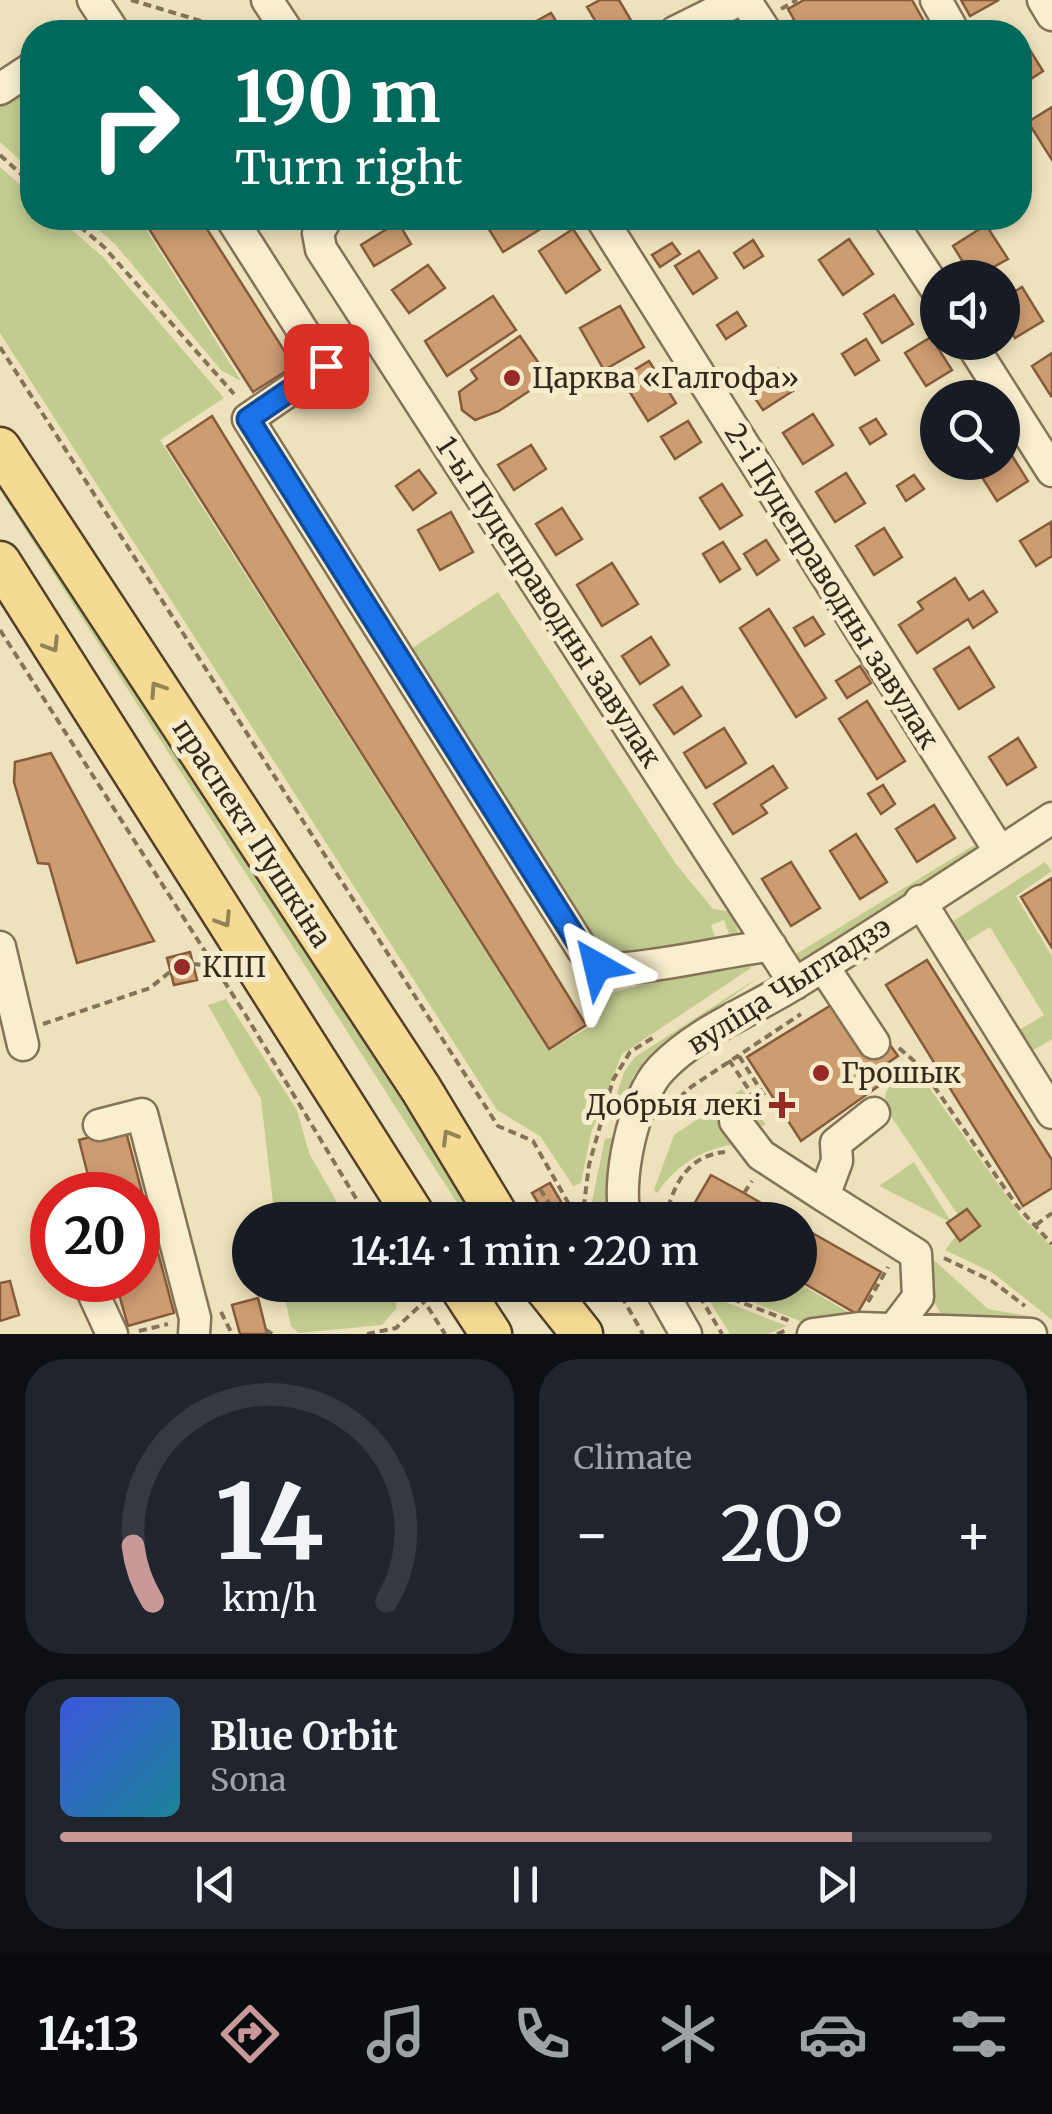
<!DOCTYPE html>
<meta charset="utf-8">
<style>
:root{--surface:#171b24;--page:#20242c;--text:#f1f3f6;--muted:#9ea1a6;--line:#363941;--accent:#c89998}
body{margin:0;font-family:Merriweather,serif;background:var(--page);color:var(--text);height:100vh;display:flex;flex-direction:column;font-size:38px;white-space:nowrap}
*{box-sizing:border-box;margin:0}
p{font-size:32px;color:var(--muted)}
.icon{flex:none;width:55px;height:55px;fill:none;stroke:currentColor;stroke-width:2;stroke-linecap:round;stroke-linejoin:round}
.map{position:relative;height:1334px;overflow:hidden}
.drawer{display:flex;flex-direction:column;gap:25px;padding:25px;background:#0d0f14;flex:1}
.drawer>*{flex:none}
.banner{position:absolute;left:20px;top:20px;width:1012px;height:210px;border-radius:40px;box-shadow:0 5px 15px #0003;background:#00695c;color:#fff;overflow:hidden}
.tools{position:absolute;left:920px;top:260px;display:grid;gap:20px}
.tools a{display:grid;place-items:center;width:100px;height:100px;border-radius:50%;background:var(--surface);box-shadow:0 5px 15px #0003;font-size:50px}
.speed{position:absolute;left:30px;top:1172px;display:flex;gap:20px;font-size:50px;font-weight:700;text-align:center}
.speed>*{display:grid;place-content:center;width:130px;height:130px;border-radius:50%;background:var(--surface);box-shadow:0 5px 15px #0003;line-height:1}
.speed .limit{border:15px solid #d22;background:#fff;color:#111}
.pin{position:absolute;display:grid;place-items:center;width:85px;height:85px;color:#fff;margin:-42px;border-radius:20px;box-shadow:0 5px 15px #0006}
.me{position:absolute;width:110px;margin:-55px;rotate:323deg;stroke-linejoin:round;filter:drop-shadow(0 0 8px #0008)}
.turn{display:flex;align-items:center;gap:35px;height:210px;padding:0 50px;font-size:45px}
.turn .icon{width:130px;height:130px;stroke-width:2.5}
.turn b{display:block;font-size:70px;line-height:85px}
.big{font-size:75px;font-weight:600;line-height:1.1}
.drawer .tile{flex:1;display:flex;flex-direction:column;justify-content:center;gap:15px;min-width:0;padding:0 35px;border-radius:40px;background:var(--page)}
.drawer .dial{align-items:center;gap:0}
.dial svg{height:260px;overflow:visible;fill:none;stroke:var(--line);stroke-width:7;stroke-linecap:round;text-anchor:middle}
.dial text{fill:var(--text);stroke:none}
.song{display:flex;align-items:center;gap:30px}
.cover{width:120px;height:120px;border-radius:15px;background:linear-gradient(135deg,hsl(230 70% 55%),hsl(190 70% 35%))}
.played{height:10px;border-radius:5px;background:linear-gradient(90deg,var(--accent) 85%,var(--line) 85%)}
.keys{display:flex;justify-content:space-around;direction:ltr}
.heat{display:flex;justify-content:space-between;align-items:center;font-size:55px;direction:ltr}
.drawer .tiles{flex:1;display:grid;gap:25px;grid-template-columns:1fr 1fr}
.tile:last-child{grid-column:span 2}
.trip{position:absolute;left:232px;top:1202px;width:585px;height:100px;border-radius:50px;background:var(--surface);box-shadow:0 5px 15px #0003;font-weight:600;line-height:100px;text-align:center}
.menu{display:flex;height:160px;justify-content:space-around;align-items:center;background:#090b0e;color:var(--muted)}
.menu .icon{width:70px;height:70px}
.menu .current{color:var(--accent)}
.menu b{font-size:45px;color:var(--text)}
.map>svg:first-child{display:block}
</style>
<div class="map">
<svg width="1052" height="1334" viewBox="0 0 1052 1334">
<rect width="100%" height="100%" fill="#eee2bc"/>
<!-- green -->
<path fill="#c2cc91" d="M32 83V171L0 142V103Z
M0 167 32 195V218H58L103 257 224 398 160 440 548 1050 595 1024 581 1001 735 960 749 964 751 968 622 1054 591 1133 581 1183 573 1186 540 1136 497 1110 0 333Z
M85 218H139L241 381 221 370 115 244Z
M0 471 481 1220H468L0 490Z
M498 592 676 864 713 909 734 912 739 939 731 940 724 920 711 925 717 944 601 957 403 654Z
M976 844 974 852 807 959 797 961 793 956Z
M1045 862 1052 871 1016 896 1052 956V1039L1030 1052 1016 1032 1044 1015 990 927 965 942 952 922Z
M762 975 646 1059 633 1077 624 1117 618 1116 613 1106 624 1072 635 1057Z
M226 999 297 1110 309 1153 347 1220H275L261 1099 208 1005Z
M900 1068 920 1075 1021 1216 1052 1247V1320L993 1273 945 1250 956 1236 960 1241 980 1226 967 1209 958 1215 884 1106 886 1092Z
M742 1089 766 1125 760 1126 742 1103 718 1119 734 1144C699 1151 678 1164 657 1193L654 1190 674 1135Z
M616 1137 614 1220H588L605 1139Z
M914 1162 952 1223 879 1186Z
M934 1260 988 1309 1034 1317 1045 1328 950 1322C932 1308 922 1281 934 1260Z
M800 1284 855 1316 835 1314 800 1321 709 1285Z
M282 1285H342L355 1294 391 1285 397 1292 396 1309 382 1325 299 1333 291 1326Z
M705 1294 787 1326 768 1334H730Z"/>
<!-- building -->
<path fill="#cd9c71" stroke="#855c3b" stroke-width="2.5" d="M600 0H619L632 22 612 32H602L587 7Z
M804 0H912L930 32H801L788 9Z
M961 0H999L970 16Z
M551 13 563 32H529L526 27Z
M1020 34 1043 71 1020 86Z
M1052 107V160L1028 122Z
M142 218H200L294 366 253 392Z
M482 218H549L552 222 503 252Z
M398 222 411 244 374 266 361 245Z
M986 225 1008 259 973 278 953 246Z
M573 229 600 270 566 293 539 251Z
M849 239 873 274 843 295 819 260Z
M753 240 763 256 744 268 734 253Z
M672 243 680 254 660 267 652 255Z
M699 251 717 278 693 294 675 266Z
M428 265 445 288 409 313 392 290Z
M1022 287 1043 321 1015 338 1002 318V299Z
M894 295 913 324 882 343 864 314Z
M493 296 516 330 447 376 425 341Z
M620 306 644 347 604 370 580 328Z
M737 312 746 326 726 339 717 325Z
M520 336 549 378 499 411 475 420 462 410 459 392 477 379 471 370Z
M931 337 952 370 926 386 905 353Z
M866 339 879 360 855 375 842 354Z
M1052 353V395L1051 396 1032 366Z
M649 361 676 403 648 421 621 378Z
M778 369 793 391 763 410 748 388Z
M813 414 833 445 803 464 783 433Z
M212 416 586 1025 549 1049 167 446Z
M876 419 886 434 870 444 860 428Z
M688 421 701 442 675 459 661 437Z
M1004 443 1028 481 997 501 973 463 1002 462Z
M531 445 546 469 514 490 498 465Z
M419 470 436 493 413 510 396 486Z
M846 473 865 503 835 522 816 492Z
M914 475 924 489 906 501 897 486Z
M722 484 742 515 720 529 700 498Z
M562 508 582 539 556 555 536 524Z
M451 512 473 552 440 570 418 530Z
M1051 522 1052 556 1036 566 1020 541Z
M884 528 902 557 874 575 856 546Z
M766 540 779 560 757 575 744 554Z
M723 542 740 569 720 582 703 554Z
M612 563 638 604 602 626 577 585Z
M955 578 969 600 983 591 997 612 973 628 968 619 917 653 899 625 923 609 918 602Z
M769 609 826 698 796 717 740 628Z
M813 617 824 634 805 646 794 628Z
M651 637 669 665 640 684 622 656Z
M969 647 994 687 959 709 934 669Z
M860 666 871 683 847 698 836 681Z
M682 687 701 716 674 734 654 705Z
M867 701 905 761 877 779 839 719Z
M724 728 746 763 706 788 684 753Z
M1018 738 1036 767 1007 785 989 757Z
M51 753 154 941 77 963 49 864 38 863 14 782 15 762Z
M773 766 787 788 761 805 767 813 733 834 714 804Z
M883 785 895 804 881 814 868 794Z
M934 805 955 838 917 862 896 829Z
M856 834 887 882 860 899 830 851Z
M791 862 820 908 791 926 762 879Z
M1052 878V948L1021 897Z
M190 952 197 980 174 985 167 958Z
M927 960 1052 1160V1188L1023 1206 886 985Z
M841 999 885 1038 898 1056 882 1067 890 1078 801 1141 747 1057Z
M125 1128 174 1313 128 1326 115 1280H138V1195H93L79 1140Z
M711 1175 744 1193 790 1220H694L687 1216Z
M550 1183 572 1220H548L532 1193Z
M967 1209 980 1226 960 1241 947 1223Z
M800 1226 881 1272 857 1314 800 1281Z
M10 1281 19 1315 0 1321V1283Z
M384 1285 375 1292 355 1294 342 1285Z
M258 1298 267 1334H240L232 1305Z"/>
<g fill="none" stroke-linecap="round" stroke-linejoin="round">
<defs>
<path id="minor" d="M93 0 114 32
M267 0 288 32
M745 0 766 32
M936 0 954 32
M1043 0 1052 15
M675 32 739 0
M0 89 32 68
M231 218 325 366 248 419 582 949C586 954 592 963 598 966 621 977 735 948 771 946
M327 218 318 233 321 249 795 984
M601 218 1000 852
M889 218 938 292
M970 342 1052 471
M920 901 1052 1113
M0 947 23 1045
M823 966 874 1043
M874 1113 836 1143 837 1161 824 1196 916 1254 918 1297 893 1330
M735 1121 761 1155 824 1196
M99 1125 142 1114 195 1318 194 1334
M626 1220C615 1183 634 1097 661 1069 697 1031 753 1010 796 983 882 930 967 874 1052 818
M87 1280 112 1334
M658 1285 686 1334
M813 1334 859 1328 1031 1334"/>
<path id="major" d="M0 448 421 1089 500 1220
M0 562 417 1220
M459 1285 491 1334
M543 1285 582 1334"/>
</defs>
<!-- minor casing -->
<use href="#minor" stroke="#867256" stroke-width="35"/>
<!-- major casing -->
<use href="#major" stroke="#533f2a" stroke-width="45"/>
<!-- path -->
<path stroke="#867256" stroke-width="4" stroke-dasharray="8 5" stroke-linecap="butt" d="M131 0 238 32
M781 9 797 0
M791 20 798 32
M0 155 32 184
M70 218 104 247 234 394
M0 347 498 1126 533 1141 578 1220
M0 630 245 1014 369 1220
M193 964 213 966
M43 1024 150 988 171 971
M899 1048 920 1066 1017 1206 1052 1244
M739 1056 774 1111
M729 1060 760 1106
M670 1106 691 1087 801 1014
M540 1189 560 1220
M744 1193 752 1181
M652 1206 658 1220
M582 1220 589 1165 613 1080 630 1052 654 1037
M665 1220C673 1186 686 1156 725 1152
M1036 1225 1052 1213
M944 1258 992 1281 1025 1306
M414 1285 445 1334
M615 1285 643 1334
M693 1285 722 1334
M696 1285 790 1321
M868 1302 888 1267
M221 1312 232 1334
M266 1330 272 1334
M139 1331 168 1324
M367 1334 396 1328 425 1301
M777 1334 789 1329"/>
<!-- minor -->
<use href="#minor" stroke="#f9efcf" stroke-width="30"/>
<!-- major -->
<use href="#major" stroke="#f4da92" stroke-width="40"/>
</g>
<!-- one-way arrows -->
<defs><path id="oneway-chevron" d="M-2-3.5L2.5 0L-2 3.5" fill="none" stroke-width="1.6" stroke-linecap="round" stroke-linejoin="round" transform="scale(2.5)"/></defs>
<g stroke="#948256">
<use href="#oneway-chevron" transform="translate(52 645) rotate(58)"/>
<use href="#oneway-chevron" transform="translate(157 689) rotate(-123)"/>
<use href="#oneway-chevron" transform="translate(224 920) rotate(58)"/>
<use href="#oneway-chevron" transform="translate(449 1137) rotate(-121)"/>
</g>
<g fill="none" stroke-linecap="round" stroke-linejoin="round">
<defs>
<path id="route" d="M326 366 248 419 582 949 597 966"/>
</defs>
<!-- route casing -->
<use href="#route" stroke="#114b97" stroke-width="25"/>
<!-- route -->
<use href="#route" stroke="#1a73e8" stroke-width="18"/>
</g>
<!-- markers -->
<g fill="#962a25" stroke="#f6eccc" stroke-width="4">
<circle cx="512" cy="378" r="10"/>
<circle cx="182" cy="967" r="10"/>
<circle cx="821" cy="1073" r="10"/>
<path d="M777 1090h10v10h10v10h-10v10h-10v-10h-10v-10h10z"/>
</g>
<g text-anchor="middle" dominant-baseline="central" stroke-width="10" stroke-linejoin="round" paint-order="stroke">
<!-- poi labels -->
<g font-size="28" fill="#35291b" stroke="#f6eccc" text-anchor="start">
<text x="532" y="378">Царква «Галгофа»</text>
<text x="202" y="967">КПП</text>
<text x="841" y="1073">Грошык</text>
<text x="762" y="1105" text-anchor="end">Добрыя лекі</text>
</g>
<!-- street labels -->
<g font-size="28" fill="#35291b" stroke="#f6eccc">
<text transform="translate(832 586) rotate(58)">2-і Пуцеправодны завулак</text>
<text transform="translate(549 602) rotate(57)">1-ы Пуцеправодны завулак</text>
<text transform="translate(252 833) rotate(57)">праспект Пушкіна</text>
<text transform="translate(789 985) rotate(-32)">вуліца Чыгладзэ</text>
</g>
</g>
</svg>
<div class="tools">
<a><svg class="icon" aria-label="sound" viewBox="0 0 24 24"><path d="M4 9h4l5-4v14l-5-4H4zM17 9q2 3 0 6"/></svg></a>
<a><svg class="icon" aria-label="search" viewBox="0 0 24 24"><circle cx="10" cy="10" r="6"/><path d="M15 15l6 6"/></svg></a>
</div>
<div class="speed"><div class="limit">20</div></div>
<div class="pin" style="left:326px;top:366px;background:#d93025"><svg class="icon" aria-label="arrive" viewBox="0 0 24 24"><path d="M6 21V4h12l-3 4 3 4H6"/></svg></div>
<svg class="me" style="left:597px;top:966px" viewBox="-20 -20 40 40"><path d="M0-17L14 15 0 8-14 15z" fill="#1a73e8" stroke="#fff" stroke-width="4"/></svg>
<div class="trip">14:14 · 1 min · 220 m</div>
<div class="banner">
<div class="turn"><svg class="icon" aria-label="right" viewBox="0 0 24 24"><path d="M7 20v-9h11M14 6l5 5-5 5"/></svg><div><b>190 m</b>Turn right</div></div>
</div>
</div>
<section class="drawer">
<div class="tiles">
<div class="tile dial"><svg viewBox="0 0 100 80">
<path d="M14 69A42 42 0 1 1 86 69"/>
<path d="M14 69A42 42 0 0 1 8 52" stroke="#c89998"/>
<text x="50" y="56" font-size="32" font-weight="700">14</text>
<text x="50" y="72" font-size="11">km/h</text>
</svg></div>
<div class="tile"><p>Climate</p>
<div class="heat"><a>−</a><b class="big">20°</b><a>+</a></div>
</div>
<div class="tile">
<div class="song"><i class="cover"></i><div><b>Blue Orbit</b><p>Sona</p></div></div>
<div class="played"></div>
<div class="keys"><svg class="icon" aria-label="previous" viewBox="0 0 24 24"><path d="M18 5L8 12l10 7zM5 5v14"/></svg><svg class="icon" aria-label="pause" viewBox="0 0 24 24"><path d="M8 5v14M16 5v14"/></svg><svg class="icon" aria-label="next" viewBox="0 0 24 24"><path d="M6 5l10 7-10 7zM19 5v14"/></svg></div>
</div>
</div>
</section>
<nav class="menu">
<b>14:13</b>
<svg class="icon current" aria-label="directions" viewBox="0 0 24 24"><path d="M12 3l9 9-9 9-9-9zM9 14v-3h6M13 9l2 2-2 2"/></svg>
<svg class="icon" aria-label="music" viewBox="0 0 24 24"><path d="M9 18V5l10-2v13"/><circle cx="6" cy="18" r="3"/><circle cx="16" cy="16" r="3"/></svg>
<svg class="icon" aria-label="phone" viewBox="0 0 24 24"><path d="M5 4h4l2 5-3 2q2 4 5 5l2-3 5 2v4C11 20 4 13 5 4z"/></svg>
<svg class="icon" aria-label="climate" viewBox="0 0 24 24"><path d="M12 3v18M4 7l16 10M4 17L20 7"/></svg>
<svg class="icon" aria-label="car" viewBox="0 0 24 24"><path d="M5 17H2v-5l4-1 3-4h7l3 4 3 1v5h-3M9 17h6M6 11h13"/><circle cx="7" cy="17" r="2"/><circle cx="17" cy="17" r="2"/></svg>
<svg class="icon" aria-label="filters" viewBox="0 0 24 24"><path d="M4 7h16M4 17h16"/><circle cx="9" cy="7" r="2"/><circle cx="15" cy="17" r="2"/></svg>
</nav>
